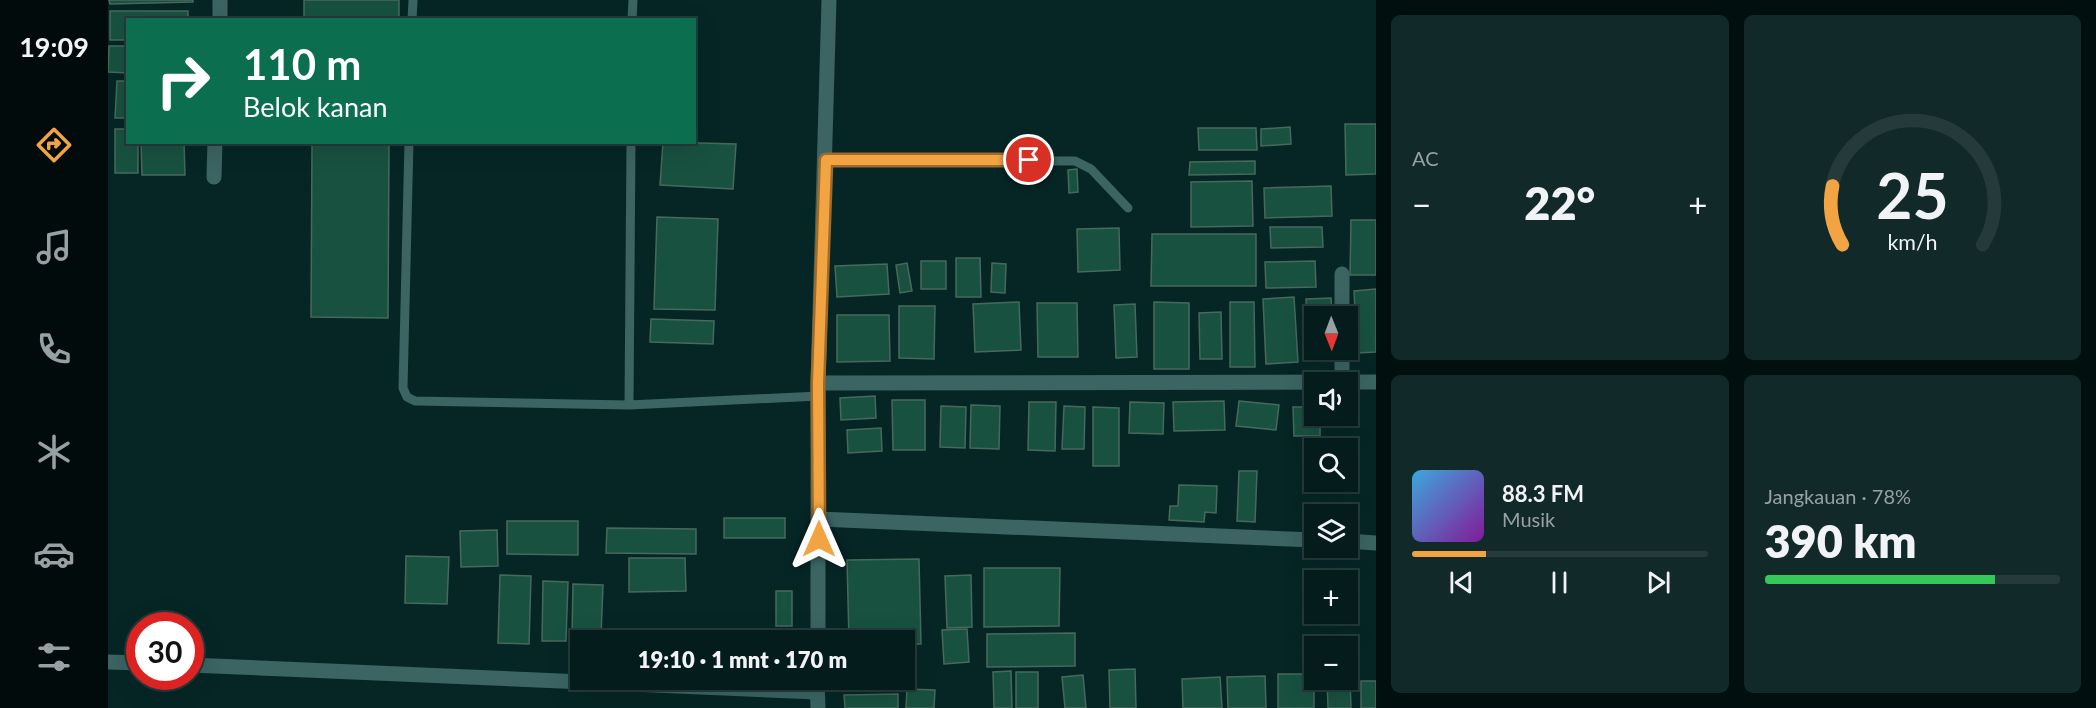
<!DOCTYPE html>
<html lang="id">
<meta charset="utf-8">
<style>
:root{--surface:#041c1c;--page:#122929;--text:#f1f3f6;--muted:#97a1a3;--line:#253a3b;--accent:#f3a442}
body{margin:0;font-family:Lato,sans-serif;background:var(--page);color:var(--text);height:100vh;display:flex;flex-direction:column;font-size:22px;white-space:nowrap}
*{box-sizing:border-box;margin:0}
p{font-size:20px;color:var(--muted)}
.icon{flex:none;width:33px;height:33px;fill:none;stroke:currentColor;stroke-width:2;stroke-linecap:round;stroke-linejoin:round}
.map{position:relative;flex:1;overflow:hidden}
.side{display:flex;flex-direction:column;gap:15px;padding:15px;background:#020f0f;width:720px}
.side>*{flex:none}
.top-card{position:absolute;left:18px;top:18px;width:570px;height:126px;border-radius:0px;box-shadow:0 6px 24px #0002,0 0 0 2px var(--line);background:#0b6e4f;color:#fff;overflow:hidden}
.needle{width:39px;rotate:179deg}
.controls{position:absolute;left:1196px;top:306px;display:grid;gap:12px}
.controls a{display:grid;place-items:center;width:54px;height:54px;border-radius:0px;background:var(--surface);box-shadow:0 6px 24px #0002,0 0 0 2px var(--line);font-size:30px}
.speed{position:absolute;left:18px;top:612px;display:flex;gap:12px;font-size:30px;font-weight:700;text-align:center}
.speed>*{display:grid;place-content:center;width:78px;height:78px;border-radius:50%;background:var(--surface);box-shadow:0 6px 24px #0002,0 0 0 2px var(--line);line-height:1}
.speed .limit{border:9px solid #d22;background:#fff;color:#111}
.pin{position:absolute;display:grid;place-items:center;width:51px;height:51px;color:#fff;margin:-26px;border:3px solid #fff;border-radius:50%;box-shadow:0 2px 6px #0007}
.me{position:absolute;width:66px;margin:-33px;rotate:0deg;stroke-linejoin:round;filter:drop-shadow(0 0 4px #0008)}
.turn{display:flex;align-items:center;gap:21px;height:126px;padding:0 18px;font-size:27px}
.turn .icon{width:78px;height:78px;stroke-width:2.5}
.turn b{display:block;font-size:42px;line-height:51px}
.big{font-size:45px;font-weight:800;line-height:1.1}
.side .card{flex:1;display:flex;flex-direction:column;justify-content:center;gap:9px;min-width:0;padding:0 21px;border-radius:9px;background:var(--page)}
.side .dial{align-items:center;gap:0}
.dial svg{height:156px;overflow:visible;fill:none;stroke:var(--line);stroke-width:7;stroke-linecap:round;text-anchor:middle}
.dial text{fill:var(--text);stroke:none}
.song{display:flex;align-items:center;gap:18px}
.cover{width:72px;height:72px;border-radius:9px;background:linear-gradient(135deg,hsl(200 70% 55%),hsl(290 70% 35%))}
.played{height:6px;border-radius:3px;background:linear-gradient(90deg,var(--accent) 25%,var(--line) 25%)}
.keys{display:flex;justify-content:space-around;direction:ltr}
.heat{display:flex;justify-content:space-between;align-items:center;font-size:33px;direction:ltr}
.charge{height:9px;border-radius:4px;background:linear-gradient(90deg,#34c759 78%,var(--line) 0)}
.side .tiles{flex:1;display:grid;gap:15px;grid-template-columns:repeat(2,1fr)}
.trip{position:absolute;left:462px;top:630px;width:345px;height:60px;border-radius:0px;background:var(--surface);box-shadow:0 6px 24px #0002,0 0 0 2px var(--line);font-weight:800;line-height:60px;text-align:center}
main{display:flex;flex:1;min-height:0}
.dock{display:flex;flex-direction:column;width:108px;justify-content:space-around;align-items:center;background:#020b0b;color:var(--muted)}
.dock .icon{width:42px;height:42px}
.dock .active{color:var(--accent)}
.dock b{font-size:27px;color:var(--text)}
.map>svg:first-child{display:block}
</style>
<main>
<nav class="dock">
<b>19:09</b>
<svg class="icon active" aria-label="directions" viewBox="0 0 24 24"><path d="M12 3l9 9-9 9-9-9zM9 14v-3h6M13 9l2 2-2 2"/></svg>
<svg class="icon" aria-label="music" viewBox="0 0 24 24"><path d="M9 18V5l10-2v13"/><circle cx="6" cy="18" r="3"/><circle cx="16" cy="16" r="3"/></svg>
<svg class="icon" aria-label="phone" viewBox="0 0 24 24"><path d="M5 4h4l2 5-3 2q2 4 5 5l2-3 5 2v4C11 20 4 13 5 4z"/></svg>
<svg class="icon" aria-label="climate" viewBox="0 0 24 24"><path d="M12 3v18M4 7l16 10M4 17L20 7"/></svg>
<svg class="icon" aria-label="car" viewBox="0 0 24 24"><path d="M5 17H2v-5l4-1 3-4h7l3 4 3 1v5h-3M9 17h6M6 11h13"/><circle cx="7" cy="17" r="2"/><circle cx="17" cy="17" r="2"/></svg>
<svg class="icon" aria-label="filters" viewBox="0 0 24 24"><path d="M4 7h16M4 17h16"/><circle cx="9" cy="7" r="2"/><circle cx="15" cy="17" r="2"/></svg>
</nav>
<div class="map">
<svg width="1268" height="708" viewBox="0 0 1268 708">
<rect width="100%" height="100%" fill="#062626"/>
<!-- building -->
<path fill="#185140" stroke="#47695c" stroke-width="1.5" d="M1 0H85V2L2 4Z
M196 0H291V20H196Z
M2 11H80V20H20V40H2Z
M1 46H20V73L0 72Z
M9 81H20V118H7Z
M1237 124H1268V174L1238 175Z
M1182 127 1183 144 1153 146V129Z
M1090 128H1148L1149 150H1091Z
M7 129H20V142H30V173H7Z
M33 142H76L77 175H34Z
M555 142 628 144 625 189 552 185Z
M204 144H281L280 318 203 317Z
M1147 161V174L1081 175 1082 162Z
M969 169 970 192 961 193 960 170Z
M1144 181 1145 226 1083 227V182Z
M1223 186 1224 216 1157 218 1156 188Z
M549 217 610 219 607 310 546 309Z
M1243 220H1268V275H1242Z
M1162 227H1214L1215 247 1163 248Z
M1011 228 1012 270 970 272 969 229Z
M1044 234H1148V286H1043Z
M848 258H872L873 297H848Z
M813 261H838V289H813Z
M1207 261 1208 287 1158 288 1157 262Z
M799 263 804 291 792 293 788 265Z
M884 263 898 264 897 293 883 292Z
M779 264 781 294 729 297 727 266Z
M1268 289V352L1249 353 1246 291Z
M1186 297 1190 362 1158 364 1155 299Z
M1223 298 1224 316H1206V350H1225V360L1200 361 1198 299Z
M911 302 913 350 867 352 865 304Z
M1046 302 1081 303V369H1046Z
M1122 302H1146L1147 367H1122Z
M929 303H969L970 357H930Z
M1027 304 1029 357 1008 358 1006 305Z
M791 306H827L826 359 791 358Z
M1113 312 1114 359H1092L1091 313Z
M729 315H781L782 361 729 362Z
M543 319 606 321 605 344 542 342Z
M767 396 768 418 733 420 732 398Z
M784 400H817V450H785Z
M1116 401 1117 430 1066 431 1065 402Z
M1131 401 1171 405 1168 430 1128 426Z
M921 402H948L947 451 920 450Z
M1022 402 1056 403 1055 434 1021 433Z
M863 405 892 406 891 449 862 448Z
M833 406 858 407 857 448 832 447Z
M956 406 977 407 976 449H954Z
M985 407 1011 408V466H985Z
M1185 407H1206V416H1212V436H1186Z
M773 428 774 451 740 453 739 430Z
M1131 471H1149L1147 522 1129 521Z
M1071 485 1109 486 1108 513 1097 512 1096 522 1061 520 1062 506H1070Z
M616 518H677V538H616Z
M399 521H470V555L399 554Z
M499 528 588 529V554L498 553Z
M389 530 390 566 353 567 352 531Z
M298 556 341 557 339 604 297 603Z
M521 558H577L578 591 521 592Z
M811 559 813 644H796V640H741L739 560Z
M876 568H952L951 626 876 627Z
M392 575 423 576 421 644 390 643Z
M863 575 864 627 839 628 837 576Z
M435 581 460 582 458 641H434Z
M465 584 495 585 493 636H464Z
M668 591H684V626H668Z
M859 629 861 662 836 664 834 630Z
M967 633V666L879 667V634Z
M680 634V640H665L664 635Z
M1027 669 1028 708H1002L1001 670Z
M903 671 904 708H886L885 672Z
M908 672H930V708H908Z
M1170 674H1206V708H1170Z
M975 675 978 708H957L954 677Z
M1157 676 1158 708H1120L1119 677Z
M1112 677 1114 708H1075L1074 679Z
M1239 677H1242L1243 708H1220L1219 680H1239Z
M1253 681H1268V708H1253Z
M799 689 827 690 826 708H798Z
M790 694V708H737L736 695Z"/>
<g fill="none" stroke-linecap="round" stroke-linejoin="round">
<!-- service -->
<path stroke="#3b6463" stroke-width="9" d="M304 20 305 0
M524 20 525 0
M301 142 295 388 299 397 307 401 521 405 711 396
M718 160 967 161 983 169 1020 208
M521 405 523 142"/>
<!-- minor -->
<path stroke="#3b6463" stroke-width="15" d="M112 20V0
M106 177 107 142
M1234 274V316
M1234 350V382
M710 383 1268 382
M711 519 1206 540
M1239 541 1268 543
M710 640V383L721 0
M0 662 32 663
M82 665 709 692
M709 680 710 708"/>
</g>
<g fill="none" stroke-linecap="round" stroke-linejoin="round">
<defs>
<path id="route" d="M711 539 710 383 718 160H921"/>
</defs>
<!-- route casing -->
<use href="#route" stroke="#9e6b2b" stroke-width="15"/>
<!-- route -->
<use href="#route" stroke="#f3a442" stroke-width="10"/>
</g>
</svg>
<div class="controls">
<a><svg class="needle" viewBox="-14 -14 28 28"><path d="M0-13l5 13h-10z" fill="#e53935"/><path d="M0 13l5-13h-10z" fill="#97a1a3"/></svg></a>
<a><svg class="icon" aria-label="sound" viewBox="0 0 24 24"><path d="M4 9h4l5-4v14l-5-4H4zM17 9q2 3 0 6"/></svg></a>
<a><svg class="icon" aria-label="search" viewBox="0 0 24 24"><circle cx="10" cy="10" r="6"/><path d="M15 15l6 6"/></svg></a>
<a><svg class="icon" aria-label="layers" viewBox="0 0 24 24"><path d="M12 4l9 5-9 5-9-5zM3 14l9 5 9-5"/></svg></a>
<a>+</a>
<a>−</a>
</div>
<div class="speed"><div class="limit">30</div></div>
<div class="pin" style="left:921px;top:160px;background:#d93025"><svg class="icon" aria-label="arrive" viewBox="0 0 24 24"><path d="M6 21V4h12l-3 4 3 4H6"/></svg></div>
<svg class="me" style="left:711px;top:539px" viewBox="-20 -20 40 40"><path d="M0-17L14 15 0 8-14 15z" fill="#f3a442" stroke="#fff" stroke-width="4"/></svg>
<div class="trip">19:10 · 1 mnt · 170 m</div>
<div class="top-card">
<div class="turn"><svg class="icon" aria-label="right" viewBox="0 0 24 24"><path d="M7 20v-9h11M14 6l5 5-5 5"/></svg><div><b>110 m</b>Belok kanan</div></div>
</div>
</div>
<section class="side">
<div class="tiles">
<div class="card"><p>AC</p>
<div class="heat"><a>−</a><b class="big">22°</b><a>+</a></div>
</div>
<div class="card dial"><svg viewBox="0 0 100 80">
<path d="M14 69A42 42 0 1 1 86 69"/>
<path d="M14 69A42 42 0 0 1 9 39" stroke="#f3a442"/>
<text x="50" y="56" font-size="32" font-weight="700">25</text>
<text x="50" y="72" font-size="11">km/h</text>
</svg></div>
<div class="card">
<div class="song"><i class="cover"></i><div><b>88.3 FM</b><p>Musik</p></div></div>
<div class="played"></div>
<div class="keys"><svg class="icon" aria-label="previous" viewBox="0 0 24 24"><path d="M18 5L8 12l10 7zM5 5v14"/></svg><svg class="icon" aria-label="pause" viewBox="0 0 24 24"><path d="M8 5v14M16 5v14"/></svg><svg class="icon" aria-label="next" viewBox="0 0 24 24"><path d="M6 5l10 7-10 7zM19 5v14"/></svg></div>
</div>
<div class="card"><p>Jangkauan · 78%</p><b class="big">390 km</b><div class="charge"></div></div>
</div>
</section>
</main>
